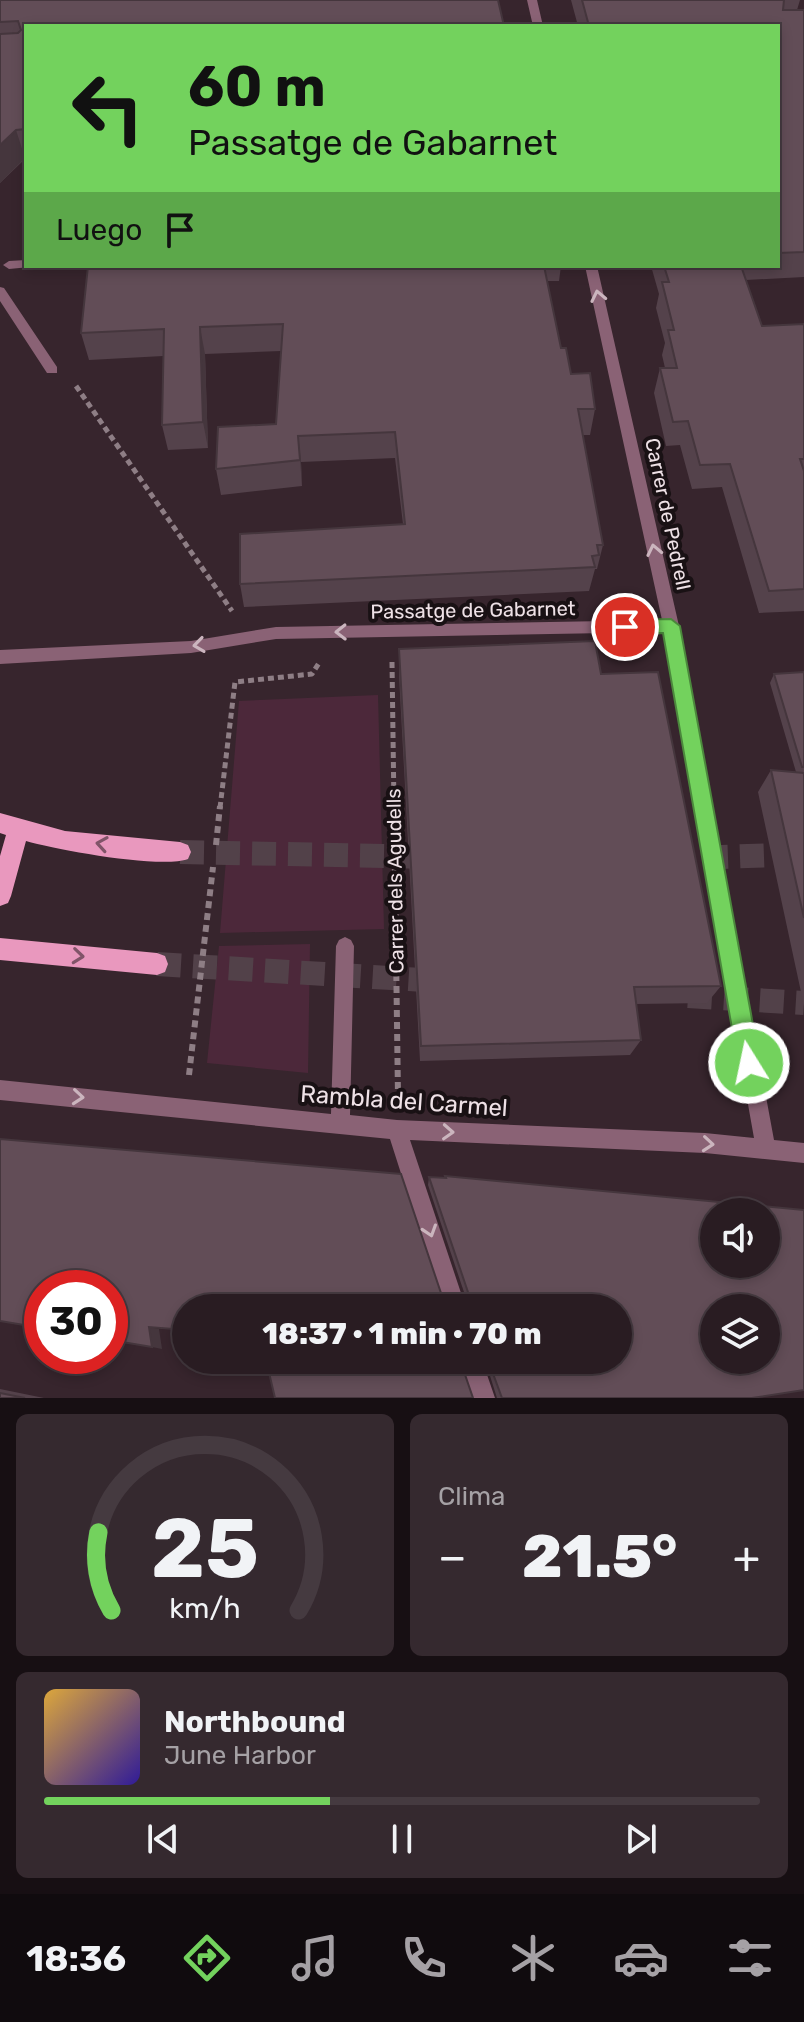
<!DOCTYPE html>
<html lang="es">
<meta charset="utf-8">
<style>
:root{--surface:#291c22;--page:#35292f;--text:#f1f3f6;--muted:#a5a1a5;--line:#453a40;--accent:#73d25d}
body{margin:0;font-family:Rubik,sans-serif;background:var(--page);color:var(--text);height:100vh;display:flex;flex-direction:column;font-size:30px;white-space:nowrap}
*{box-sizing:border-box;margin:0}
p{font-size:26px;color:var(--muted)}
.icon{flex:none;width:44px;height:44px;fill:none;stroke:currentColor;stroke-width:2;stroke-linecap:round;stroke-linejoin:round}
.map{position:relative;height:1398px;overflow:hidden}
.sheet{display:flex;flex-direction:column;gap:16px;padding:16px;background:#170f13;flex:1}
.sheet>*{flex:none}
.hud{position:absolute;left:24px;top:24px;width:756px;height:244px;border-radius:0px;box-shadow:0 4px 12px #0003,0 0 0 2px var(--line);background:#73d25d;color:#111;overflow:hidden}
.fabs{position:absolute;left:700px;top:1198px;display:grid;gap:16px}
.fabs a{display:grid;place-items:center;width:80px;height:80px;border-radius:50%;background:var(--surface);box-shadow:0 4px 12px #0003,0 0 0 2px var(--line);font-size:40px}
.speed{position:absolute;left:24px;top:1270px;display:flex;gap:16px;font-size:40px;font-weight:700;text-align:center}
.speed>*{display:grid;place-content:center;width:104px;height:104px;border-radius:50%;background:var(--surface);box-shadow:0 4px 12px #0003,0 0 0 2px var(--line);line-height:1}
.speed .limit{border:12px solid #d22;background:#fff;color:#111}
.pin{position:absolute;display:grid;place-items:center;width:68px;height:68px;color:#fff;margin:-34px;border:4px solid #fff;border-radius:50%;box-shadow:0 2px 8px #0007}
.me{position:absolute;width:88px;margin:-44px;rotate:350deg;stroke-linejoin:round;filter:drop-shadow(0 0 6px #0008)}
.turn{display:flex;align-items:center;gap:28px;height:168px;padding:0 32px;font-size:36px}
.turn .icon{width:104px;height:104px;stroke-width:2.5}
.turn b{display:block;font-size:56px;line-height:68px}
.then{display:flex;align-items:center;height:76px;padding:0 32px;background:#0003;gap:16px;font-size:30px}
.big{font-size:60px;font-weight:800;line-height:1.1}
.sheet .card{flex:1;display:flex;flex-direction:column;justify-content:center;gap:12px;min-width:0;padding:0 28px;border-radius:12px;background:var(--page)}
.sheet .dial{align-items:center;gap:0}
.dial svg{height:208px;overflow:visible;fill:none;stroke:var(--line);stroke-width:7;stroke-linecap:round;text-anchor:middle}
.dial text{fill:var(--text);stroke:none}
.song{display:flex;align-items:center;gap:24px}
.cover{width:96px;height:96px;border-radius:12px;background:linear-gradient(135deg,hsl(40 70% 55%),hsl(250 70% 35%))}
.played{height:8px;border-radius:4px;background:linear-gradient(90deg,var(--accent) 40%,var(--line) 40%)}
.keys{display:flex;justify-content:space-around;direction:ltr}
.heat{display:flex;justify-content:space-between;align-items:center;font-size:44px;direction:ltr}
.sheet .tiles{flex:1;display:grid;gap:16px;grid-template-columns:1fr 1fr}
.card:last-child{grid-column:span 2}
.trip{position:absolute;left:172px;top:1294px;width:460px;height:80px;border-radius:40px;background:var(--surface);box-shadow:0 4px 12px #0003,0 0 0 2px var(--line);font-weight:800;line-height:80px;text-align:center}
.dock{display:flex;height:128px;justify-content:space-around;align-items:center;background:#100b0e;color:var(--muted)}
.dock .icon{width:56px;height:56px}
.dock .active{color:var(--accent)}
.dock b{font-size:36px;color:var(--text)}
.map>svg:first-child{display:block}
</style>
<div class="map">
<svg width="804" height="1398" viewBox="0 0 804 1398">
<rect width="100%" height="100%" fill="#37252d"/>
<!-- green -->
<path fill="#4c283a" d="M378 695 384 929 220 933 239 701Z
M310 944 308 1073 207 1063 219 946Z"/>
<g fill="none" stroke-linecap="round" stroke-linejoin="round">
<!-- primary-tunnel -->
<path stroke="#524149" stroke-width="24" stroke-dasharray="24 12" stroke-linecap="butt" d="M180 852 436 857
M668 859 804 854
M157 964 440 981
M688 996 804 1003"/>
<!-- path-far1 -->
<path stroke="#8e7e85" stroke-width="5" stroke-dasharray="6 4" stroke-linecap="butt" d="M76 386 232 611
M392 662 394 808
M220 808 235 682 312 674 319 663"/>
<!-- path -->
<path stroke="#8e7e85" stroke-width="6" stroke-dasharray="7 5" stroke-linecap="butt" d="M394 806 398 1096
M216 845 220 806
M189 1075 213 867"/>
<!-- street -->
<path fill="#8a6275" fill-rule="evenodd" d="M527 0H537L543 26H533Z
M26 260V266L30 267 9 269 3 265 9 261Z
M585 266H597L679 626 774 1140 804 1143V1163L705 1153 410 1140 466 1308H444L390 1139 0 1100V1080L331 1114 336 946 339 940 345 937 351 940 354 946 350 1115 397 1120 705 1133 754 1138 664 632 276 639 191 653 0 664V650L191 641 276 627 662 620Z
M0 287 4 288 57 367V373H47L0 301Z
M460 1360H482L495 1398H473Z"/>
<!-- primary -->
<path fill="#e998be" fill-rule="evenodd" d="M0 813 65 831 180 842 188 845 191 852 188 859C161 869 57 850 26 841L11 896 8 903 0 906V856L6 835 0 833Z
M0 938 157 953 165 956 168 964 165 972 157 975 0 960Z"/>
</g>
<!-- wall -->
<path fill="#54424b" d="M0 0 26 26V158L0 183Z
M571 0H800L797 10H804V277L746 280 762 326 804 324V611L759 613 722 487 692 489 680 445 666 446 654 393 660 368H665L662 355 665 343 656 308 659 294 651 266H778V26H578Z
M504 266H561L559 281H547L561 348 571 374 595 409 590 435H582L603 545 597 569H595L589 591 244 607 240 584 403 524 395 458 301 462 302 486 221 495 216 469 276 424 281 351 205 354 208 448 168 450 162 425 163 356 89 360 81 333 355 269Z
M399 649 601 674 721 986 707 1003 636 1004 641 1040 630 1055 420 1061 399 676Z
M804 672V1006L758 792 771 770 796 772 770 683 774 674Z
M445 1176 752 1398H497L485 1360H618L469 1307 428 1185 429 1177 444 1178Z
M0 1389 44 1398H0Z"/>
<!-- shaded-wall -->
<path fill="#45363d" d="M16 130 25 158 0 183V145Z
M200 327 205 354 208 448 203 422Z
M298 436 301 462 302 486 300 460Z
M149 1327 159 1329 162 1349 152 1347Z"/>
<!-- building -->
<path fill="#624d57" stroke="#45363d" stroke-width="2" fill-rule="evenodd" d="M0 0H498L504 26H26V129L16 130 0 145V34L18 33 21 30 18 21 0 22Z
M582 0H784L783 10H804V252L778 253V26H589Z
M88 266H355V269L544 266 561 348H566L571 374 590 373 595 409H578L603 545H597L599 555 592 556 595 567 240 584V534L405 524 395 432 298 436 300 460 216 469 218 427 276 424 283 324 200 327 203 422 162 425 164 329 81 333Z
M664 266H741L762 326 804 324V459H800L804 471V589L769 591 730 464 700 465 688 421 673 422 660 368H677L668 330H674L662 282H669Z
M595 641 601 674 658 672 721 986 634 987 641 1040 421 1046 399 649Z
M804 672V767H802L774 674Z
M771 770 804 773V918Z
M0 1139 401 1174 446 1308H186V1330L149 1327 152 1347 110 1340V1288H42V1328L0 1321Z
M445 1176 804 1210V1390L752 1398H502L488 1360H618V1308H469L472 1304 429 1177 446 1178ZM714 1212H766V1264H714ZM714 1308H766V1360H714Z
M266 1360H460L473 1398H275Z
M0 1393 25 1398H0Z"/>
<!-- one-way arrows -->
<defs><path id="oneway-chevron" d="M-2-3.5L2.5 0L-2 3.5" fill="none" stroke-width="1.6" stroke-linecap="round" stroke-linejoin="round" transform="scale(2)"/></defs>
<g stroke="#cbb5be">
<use href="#oneway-chevron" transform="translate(598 296) rotate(-102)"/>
<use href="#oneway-chevron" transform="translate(654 550) rotate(-102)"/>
<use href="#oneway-chevron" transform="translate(341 632) rotate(179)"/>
<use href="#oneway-chevron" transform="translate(199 645) rotate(172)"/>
<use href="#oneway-chevron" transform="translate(78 1097) rotate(5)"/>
<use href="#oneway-chevron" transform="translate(448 1132) rotate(3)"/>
<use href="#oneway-chevron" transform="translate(708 1144) rotate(5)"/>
<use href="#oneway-chevron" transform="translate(430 1231) rotate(72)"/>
</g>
<g stroke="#815469">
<use href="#oneway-chevron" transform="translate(102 844) rotate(-171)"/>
<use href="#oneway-chevron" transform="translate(78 956) rotate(6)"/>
</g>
<!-- route -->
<path fill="#73d25d" stroke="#4b883c" stroke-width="2" d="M671 619 680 626 760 1063 757 1070 749 1074 741 1070 738 1063 663 633 625 634 617 627 625 620Z"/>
<g text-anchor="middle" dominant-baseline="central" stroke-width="8" stroke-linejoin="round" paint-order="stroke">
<!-- street labels -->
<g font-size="20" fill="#eee1e6" stroke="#191114">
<text transform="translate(668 514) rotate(78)">Carrer de Pedrell</text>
<text transform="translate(473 610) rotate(-1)">Passatge de Gabarnet</text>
<text transform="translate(395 881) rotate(-91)">Carrer dels Agudells</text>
</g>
<!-- near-street labels -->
<g font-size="24" fill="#eee1e6" stroke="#191114">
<text transform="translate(404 1101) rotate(4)">Rambla del Carmel</text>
</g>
</g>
</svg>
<div class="fabs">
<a><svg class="icon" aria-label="sound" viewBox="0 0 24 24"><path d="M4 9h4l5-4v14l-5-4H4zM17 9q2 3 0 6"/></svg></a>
<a><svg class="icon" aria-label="layers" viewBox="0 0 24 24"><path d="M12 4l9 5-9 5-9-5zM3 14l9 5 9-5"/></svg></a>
</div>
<div class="speed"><div class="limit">30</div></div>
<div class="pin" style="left:625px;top:627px;background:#d93025"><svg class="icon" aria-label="arrive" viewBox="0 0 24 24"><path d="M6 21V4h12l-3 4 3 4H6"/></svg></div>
<svg class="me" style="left:749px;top:1063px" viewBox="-20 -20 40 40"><circle r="17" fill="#73d25d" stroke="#fff" stroke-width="3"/><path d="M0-11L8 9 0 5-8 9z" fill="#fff"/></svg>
<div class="trip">18:37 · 1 min · 70 m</div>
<div class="hud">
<div class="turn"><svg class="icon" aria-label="left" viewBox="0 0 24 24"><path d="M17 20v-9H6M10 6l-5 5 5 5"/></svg><div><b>60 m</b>Passatge de Gabarnet</div></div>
<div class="then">Luego<svg class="icon" aria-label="arrive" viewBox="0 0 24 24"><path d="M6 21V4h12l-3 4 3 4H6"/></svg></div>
</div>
</div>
<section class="sheet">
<div class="tiles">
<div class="card dial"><svg viewBox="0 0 100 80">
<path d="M14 69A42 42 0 1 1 86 69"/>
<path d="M14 69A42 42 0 0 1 9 39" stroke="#73d25d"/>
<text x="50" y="56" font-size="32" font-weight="700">25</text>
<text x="50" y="72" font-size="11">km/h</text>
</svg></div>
<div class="card"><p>Clima</p>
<div class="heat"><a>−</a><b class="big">21.5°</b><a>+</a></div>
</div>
<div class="card">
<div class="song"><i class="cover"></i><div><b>Northbound</b><p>June Harbor</p></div></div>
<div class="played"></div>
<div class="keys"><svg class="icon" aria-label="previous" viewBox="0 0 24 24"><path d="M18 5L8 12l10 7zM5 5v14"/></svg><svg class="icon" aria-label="pause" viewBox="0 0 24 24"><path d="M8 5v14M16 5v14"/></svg><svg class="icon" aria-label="next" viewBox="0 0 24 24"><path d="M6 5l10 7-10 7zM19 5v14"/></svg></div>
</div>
</div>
</section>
<nav class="dock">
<b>18:36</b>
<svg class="icon active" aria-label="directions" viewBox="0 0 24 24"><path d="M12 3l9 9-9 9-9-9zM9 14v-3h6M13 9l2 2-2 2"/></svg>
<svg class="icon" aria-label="music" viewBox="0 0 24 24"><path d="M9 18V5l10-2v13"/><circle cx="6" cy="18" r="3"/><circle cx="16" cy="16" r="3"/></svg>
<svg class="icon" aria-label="phone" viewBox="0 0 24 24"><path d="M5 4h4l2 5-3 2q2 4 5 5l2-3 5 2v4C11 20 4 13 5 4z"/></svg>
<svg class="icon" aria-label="climate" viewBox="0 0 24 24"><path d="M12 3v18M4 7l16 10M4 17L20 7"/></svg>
<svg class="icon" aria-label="car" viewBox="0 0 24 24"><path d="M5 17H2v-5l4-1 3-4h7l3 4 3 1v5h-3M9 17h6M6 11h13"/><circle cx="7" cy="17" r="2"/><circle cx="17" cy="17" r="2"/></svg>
<svg class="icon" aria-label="filters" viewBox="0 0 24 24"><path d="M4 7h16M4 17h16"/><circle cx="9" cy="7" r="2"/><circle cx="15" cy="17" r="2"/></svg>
</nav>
